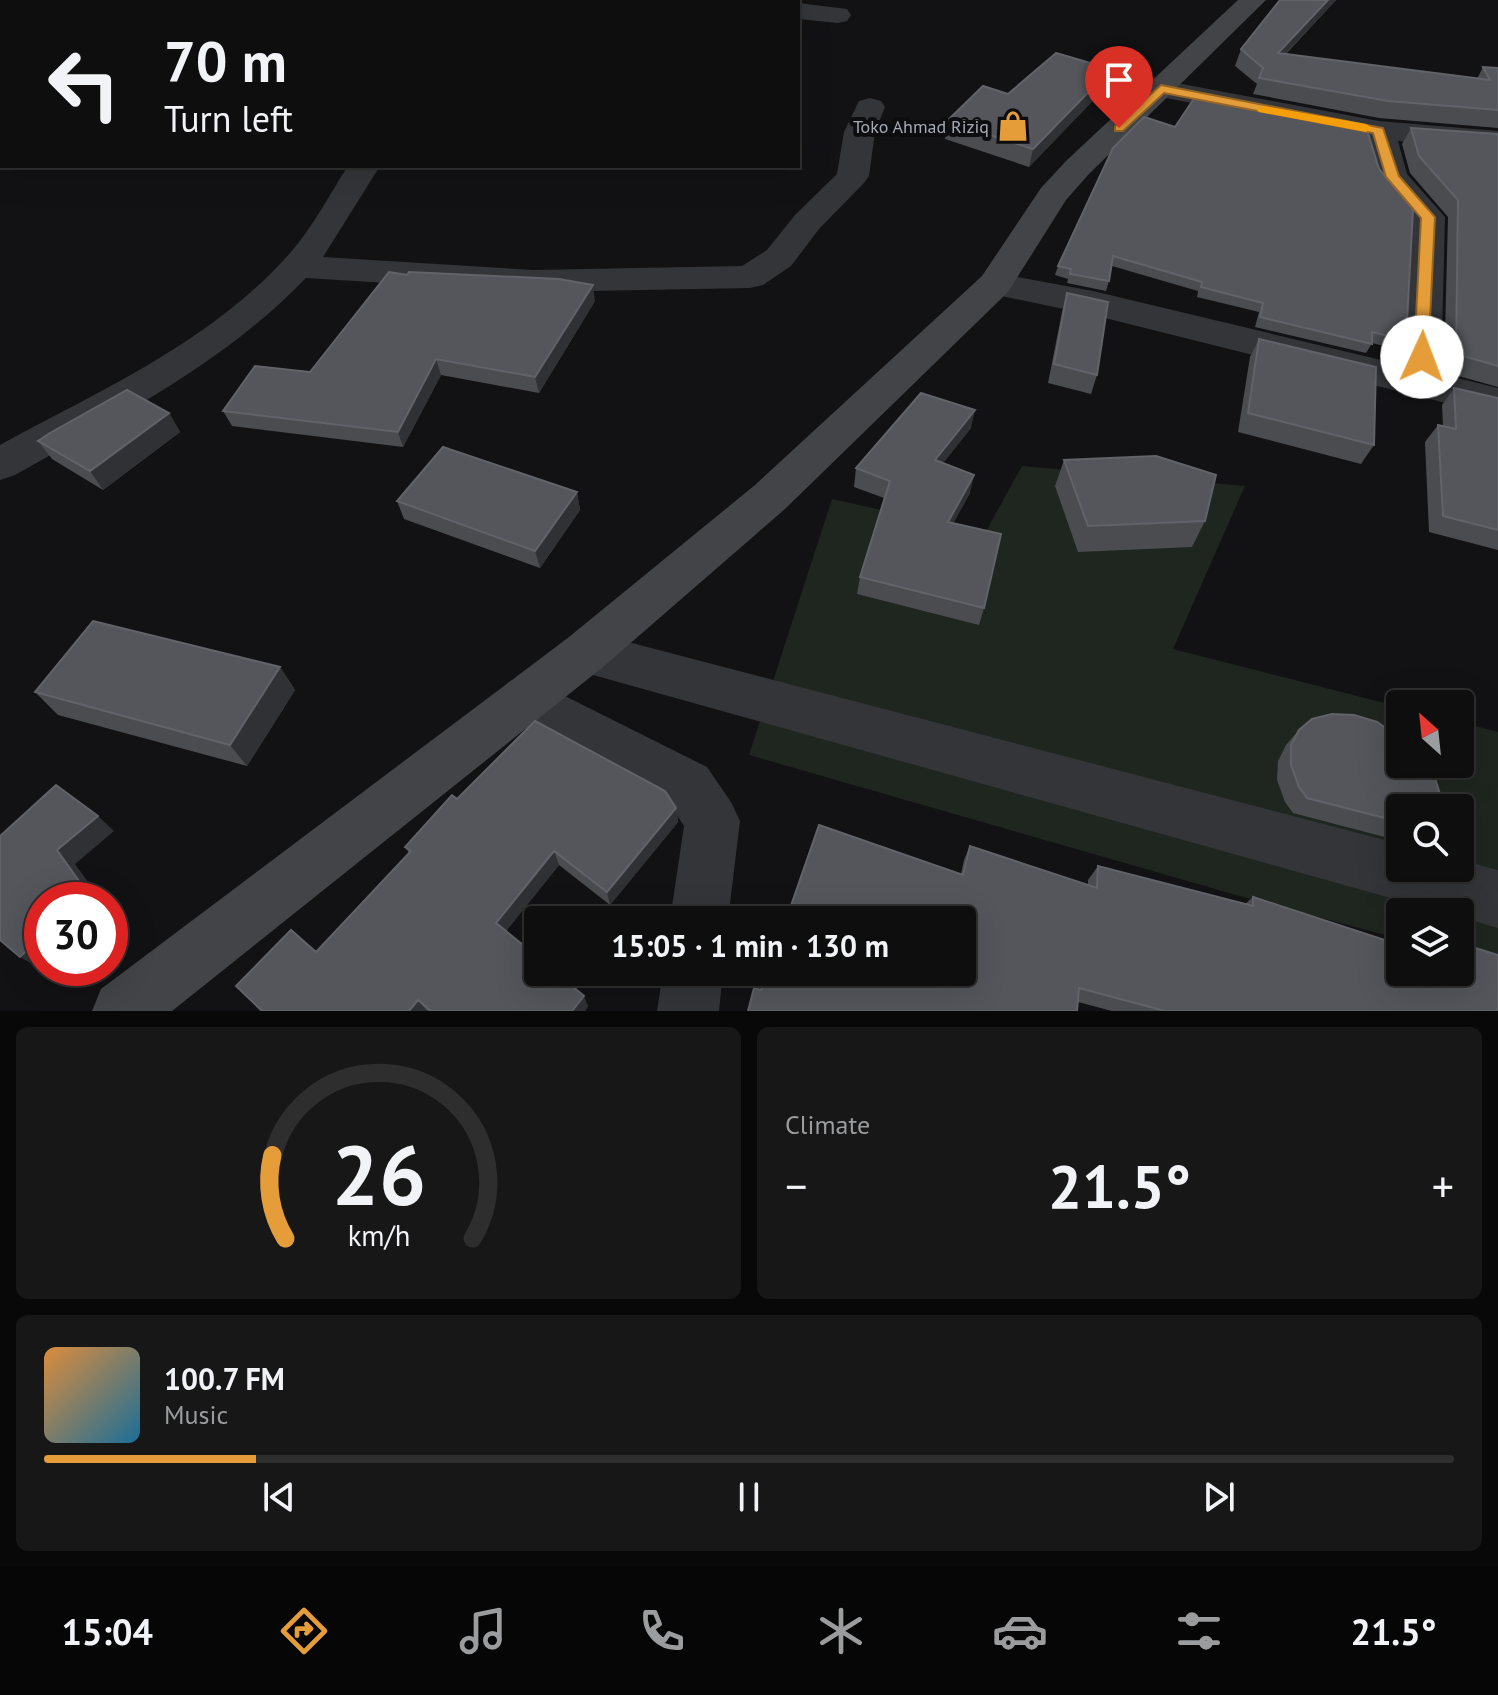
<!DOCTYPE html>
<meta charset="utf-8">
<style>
:root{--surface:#0e0e0f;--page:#171718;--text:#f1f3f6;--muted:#9b9c9e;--line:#2e2e2f;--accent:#e59d39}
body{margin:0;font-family:"PT Sans",sans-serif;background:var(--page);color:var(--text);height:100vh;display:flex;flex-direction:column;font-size:30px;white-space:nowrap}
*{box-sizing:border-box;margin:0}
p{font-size:26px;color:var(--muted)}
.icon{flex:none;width:44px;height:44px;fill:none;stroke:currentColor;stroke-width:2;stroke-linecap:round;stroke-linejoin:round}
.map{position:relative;height:1011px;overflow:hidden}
.drawer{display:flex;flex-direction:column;gap:16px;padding:16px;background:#080808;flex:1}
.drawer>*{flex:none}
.top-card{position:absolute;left:0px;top:0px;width:800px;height:168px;box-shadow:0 8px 32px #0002,0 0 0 2px var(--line);background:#0e0e0f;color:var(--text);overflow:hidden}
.needle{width:52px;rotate:333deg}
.buttons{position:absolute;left:1386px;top:690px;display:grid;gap:16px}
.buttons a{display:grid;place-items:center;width:88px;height:88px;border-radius:8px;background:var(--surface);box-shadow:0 8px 32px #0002,0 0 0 2px var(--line);font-size:40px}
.speed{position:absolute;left:24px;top:882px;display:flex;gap:16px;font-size:40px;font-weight:700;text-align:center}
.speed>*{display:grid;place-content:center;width:104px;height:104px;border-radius:50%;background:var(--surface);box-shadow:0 8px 32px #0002,0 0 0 2px var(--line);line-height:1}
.speed .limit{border:12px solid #d22;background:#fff;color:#111}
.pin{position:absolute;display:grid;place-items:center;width:68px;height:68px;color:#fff;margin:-82px -34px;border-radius:50% 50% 50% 0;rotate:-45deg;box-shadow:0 0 8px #0007}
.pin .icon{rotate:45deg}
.me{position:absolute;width:88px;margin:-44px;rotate:2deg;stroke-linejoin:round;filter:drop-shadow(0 0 6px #0008)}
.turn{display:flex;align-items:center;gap:28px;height:168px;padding:0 32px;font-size:36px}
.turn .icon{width:104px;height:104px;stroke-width:2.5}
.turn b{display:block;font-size:56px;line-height:68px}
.big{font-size:60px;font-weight:700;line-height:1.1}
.drawer .card{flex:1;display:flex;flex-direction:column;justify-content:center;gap:12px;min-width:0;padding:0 28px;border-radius:12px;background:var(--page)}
.drawer .dial{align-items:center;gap:0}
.dial svg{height:208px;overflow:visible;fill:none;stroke:var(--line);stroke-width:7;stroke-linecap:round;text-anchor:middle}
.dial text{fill:var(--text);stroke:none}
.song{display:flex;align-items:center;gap:24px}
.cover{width:96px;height:96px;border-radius:12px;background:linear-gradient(135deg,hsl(30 70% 55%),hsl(200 70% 35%))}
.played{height:8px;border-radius:4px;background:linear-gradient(90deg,var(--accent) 15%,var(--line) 15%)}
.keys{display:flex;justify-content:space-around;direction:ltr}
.heat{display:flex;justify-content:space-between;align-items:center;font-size:44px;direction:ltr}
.drawer .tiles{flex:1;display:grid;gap:16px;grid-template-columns:1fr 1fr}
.card:last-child{grid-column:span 2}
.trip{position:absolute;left:524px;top:906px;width:452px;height:80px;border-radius:8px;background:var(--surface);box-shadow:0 8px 32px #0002,0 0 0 2px var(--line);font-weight:700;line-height:80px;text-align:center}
.menu{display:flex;height:128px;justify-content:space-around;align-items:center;background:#060606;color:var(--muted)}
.menu .icon{width:56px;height:56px}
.menu .on{color:var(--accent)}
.menu b{font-size:36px;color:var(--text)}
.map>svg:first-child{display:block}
</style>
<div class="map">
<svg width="1498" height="1011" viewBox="0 0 1498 1011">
<rect width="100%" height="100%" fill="#121214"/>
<!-- green -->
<path fill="#1f261f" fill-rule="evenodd" d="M1022 466 1245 486 1173 649 1400 707V764H1460V722L1498 732V965L1460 955V912H1400V939L1243 897 749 755 832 499 985 533ZM1400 808H1460V868H1400Z"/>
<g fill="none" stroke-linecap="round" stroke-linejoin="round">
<!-- street -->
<path fill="#343538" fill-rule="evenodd" d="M599 0H626L598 2Z
M667 0H725L726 2H668Z
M798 3 847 9 851 15 847 21 838 23 798 19Z
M1161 80 1379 121 1498 131V149L1398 141 1407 174 1445 217 1441 374 1498 388V416L1093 315 982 292 977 284 982 276 995 273 1093 291 1402 365 1411 218 1376 177 1365 137 1151 95 1146 89 1151 83Z
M870 98 881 101 885 107 875 132 869 176 864 183 819 229 791 266 763 285 750 288 533 292 306 278C223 364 118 417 15 475L0 480V445C101 390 213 341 290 253 313 227 329 195 348 166H380L323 257 533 270 742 266 767 250 795 215 837 174 844 132 859 101Z
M586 631 1400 844V868H1460V860L1498 870V928L1460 917V912H1441L586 673 569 667 561 652 569 637Z
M525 676 707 767 731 802 740 821 728 920H670L684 826 669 803 507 715 500 699 507 683Z
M663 972H723L719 1011H657Z"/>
<!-- secondary -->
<path fill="#424448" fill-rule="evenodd" d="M1238 0H1266L1088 175 1066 200 1008 292 785 509 603 667 172 1011H92L101 989 569 637 755 485 982 276 1041 188 1066 161Z"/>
</g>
<!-- wall -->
<path fill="#4b4c50" d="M1280 0H1336L1286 54 1477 79 1483 67 1498 68V128L1379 118 1253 94 1257 84 1235 66 1241 49Z
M1111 69 1106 87 1029 167 945 139 947 121Z
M1411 128 1498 134V387L1444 372 1448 217 1410 173 1402 144Z
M1113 148 1406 340 1400 350 1372 343 1366 353 1255 327 1259 312 1197 297 1198 291 1112 266 1109 281 1106 291 1067 283 1068 279 1055 275 1058 266Z
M407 275 595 301 539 393 441 375 403 447 232 426 223 411 310 372Z
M1067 293 1097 375 1091 394 1048 383 1062 312Z
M1259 339 1374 445 1361 464 1238 432 1250 357Z
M1454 388 1498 398V550L1429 532 1425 442 1438 425 1443 426 1442 405Z
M169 413 180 432 103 490 52 459 38 441Z
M971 428 943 463 970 493 953 523 984 608 979 625 857 594 860 577 884 498 854 487 856 468Z
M1064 460 1205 521 1192 547 1078 552 1055 486Z
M577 492 580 510 540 568 404 519 397 501Z
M280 667 295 690 247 766 58 715 35 692Z
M1299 730 1400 808V841L1293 813 1285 802 1277 780 1278 761 1286 745Z
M457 799 676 808 678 822 610 905 559 865 506 931 588 1006 585 1011H262L409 853 405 847Z
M970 846 1088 885V880L1098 866 1245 904 1253 897 1498 1011H1112L1078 1002 761 990 961 874 964 860Z"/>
<!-- shaded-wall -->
<path fill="#303134" d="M1328 0H1336L1271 69 1278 53Z
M1111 69 1106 87 1029 167 1033 149Z
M593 285 595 301 539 393 535 377Z
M436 359 441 375 403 447 398 432Z
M975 410 971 428 931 478 935 460Z
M169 413 180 432 103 490 90 471Z
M974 475 970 493 944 540 948 522Z
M577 492 580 510 540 568 535 551Z
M280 667 295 690 247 766 230 745Z
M676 808 678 822 610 905 607 892Z
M98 816 114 831 75 864 101 900H77L57 850Z
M554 851 559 865 503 935 496 923Z
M42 935V967L41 969 20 957Z
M584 996 588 1006 585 1011H572Z
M418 1000 427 1011H409Z"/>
<!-- building -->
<path fill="#54565b" stroke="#616369" stroke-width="2" d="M1280 0H1328L1278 53 1490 80 1483 67 1498 68V110L1388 101 1259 78 1263 68 1241 49Z
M1056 53 1111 69 1033 149 947 121 983 86 1008 94Z
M1195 97 1367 130 1379 169 1413 209 1406 340 1372 332V344L1260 317 1263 303 1201 287 1202 282 1113 256 1109 281 1070 274 1071 269 1058 266 1113 148 1144 117 1175 127Z
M1411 128 1498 134V366L1456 354 1458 200 1419 156Z
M389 272 407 275 409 272 559 279 593 285 535 377 436 359 398 432 223 411 255 366 310 372Z
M1067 293 1108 302 1097 375 1054 364Z
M1259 339 1376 367 1374 445 1248 413Z
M1454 388 1498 398V530L1443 516 1438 425 1456 429Z
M127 390 169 413 90 471 38 441 50 433Z
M921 393 975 410 935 460 974 475 948 522 1001 534 984 608 860 577 890 481 856 468Z
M443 447 577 492 535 551 397 501Z
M1156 456 1216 475 1205 521 1088 526 1064 460Z
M93 621 280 667 230 745 35 692Z
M1332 714 1354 715 1377 722 1400 738V764H1427L1433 772 1440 794 1439 808H1400V822L1307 798 1299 787 1291 765V745L1299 730 1312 719Z
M535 721 665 791 676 808 607 892 554 851 496 923 538 957V972H555L584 996 572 1011H431L418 1000 409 1011H262L236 986 291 930 316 952 411 851 405 847 452 795 457 799Z
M56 785 98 816 57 850 86 891 77 900H42V935L20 957 0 940V836Z
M819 825 963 875 970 846 1097 888 1098 866 1253 906V897L1400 945V972H1460V943L1498 955V1011H1165L1079 988 1077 1011H748L754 988 761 990 768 972H962V920H786Z"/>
<!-- route -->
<path fill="#e59d39" stroke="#956625" stroke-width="2" d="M1161 85 1383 128 1399 176 1435 217 1428 361H1417L1414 357 1421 218 1386 177 1373 133 1164 93 1123 131H1115V126Z"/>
<!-- slow -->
<path fill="#f59e0b" d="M1264 106 1366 124 1373 128 1366 132 1259 112 1257 110Z"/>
<!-- icons -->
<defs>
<symbol id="shop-bare" viewBox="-9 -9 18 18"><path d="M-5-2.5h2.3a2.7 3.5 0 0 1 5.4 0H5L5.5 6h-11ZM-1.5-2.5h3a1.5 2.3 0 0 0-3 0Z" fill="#e59d39" stroke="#0d0d0f" stroke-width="2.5" paint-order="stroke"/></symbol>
</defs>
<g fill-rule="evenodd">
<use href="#shop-bare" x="991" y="104" width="44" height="44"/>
</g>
<g text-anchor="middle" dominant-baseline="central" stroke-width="8" stroke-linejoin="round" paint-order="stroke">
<!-- far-poi labels -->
<g font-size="18" fill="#a5aab3" stroke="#0d0d0f" text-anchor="end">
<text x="989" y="126">Toko Ahmad Riziq</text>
</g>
</g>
</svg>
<div class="buttons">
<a><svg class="needle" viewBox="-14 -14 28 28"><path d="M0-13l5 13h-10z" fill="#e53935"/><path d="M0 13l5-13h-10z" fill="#9b9c9e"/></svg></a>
<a><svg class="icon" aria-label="search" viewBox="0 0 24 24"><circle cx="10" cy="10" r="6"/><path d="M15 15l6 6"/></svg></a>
<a><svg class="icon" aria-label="layers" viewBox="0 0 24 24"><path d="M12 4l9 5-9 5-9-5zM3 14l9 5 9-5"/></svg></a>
</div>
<div class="speed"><div class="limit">30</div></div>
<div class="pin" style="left:1119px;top:128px;background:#d93025"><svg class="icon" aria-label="arrive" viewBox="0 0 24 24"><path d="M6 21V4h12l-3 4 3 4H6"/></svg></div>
<svg class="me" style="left:1422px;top:357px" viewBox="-20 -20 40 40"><circle r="19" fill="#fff"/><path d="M0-13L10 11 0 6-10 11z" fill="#e59d39"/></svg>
<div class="trip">15:05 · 1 min · 130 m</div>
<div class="top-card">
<div class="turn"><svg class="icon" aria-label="left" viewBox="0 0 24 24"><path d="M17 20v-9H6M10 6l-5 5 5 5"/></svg><div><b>70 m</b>Turn left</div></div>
</div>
</div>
<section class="drawer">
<div class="tiles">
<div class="card dial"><svg viewBox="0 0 100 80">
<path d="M14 69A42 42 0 1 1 86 69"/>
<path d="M14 69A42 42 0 0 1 9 37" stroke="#e59d39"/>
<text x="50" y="56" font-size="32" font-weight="700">26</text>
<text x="50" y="72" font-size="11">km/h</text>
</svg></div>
<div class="card"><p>Climate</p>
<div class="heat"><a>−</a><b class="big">21.5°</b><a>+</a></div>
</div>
<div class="card">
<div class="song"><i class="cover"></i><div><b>100.7 FM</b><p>Music</p></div></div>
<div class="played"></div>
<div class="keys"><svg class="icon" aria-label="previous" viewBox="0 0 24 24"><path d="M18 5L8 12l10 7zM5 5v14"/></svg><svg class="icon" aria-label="pause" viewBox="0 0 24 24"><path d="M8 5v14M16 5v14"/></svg><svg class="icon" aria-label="next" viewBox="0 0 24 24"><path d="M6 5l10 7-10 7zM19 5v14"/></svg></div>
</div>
</div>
</section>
<nav class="menu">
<b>15:04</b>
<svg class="icon on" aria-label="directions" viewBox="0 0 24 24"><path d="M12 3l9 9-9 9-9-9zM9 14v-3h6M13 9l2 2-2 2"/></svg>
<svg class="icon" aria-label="music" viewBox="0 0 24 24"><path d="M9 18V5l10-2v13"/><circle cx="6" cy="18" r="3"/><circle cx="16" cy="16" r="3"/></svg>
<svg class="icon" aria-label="phone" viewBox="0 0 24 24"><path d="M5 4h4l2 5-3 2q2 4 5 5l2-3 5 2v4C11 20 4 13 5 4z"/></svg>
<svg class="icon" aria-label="climate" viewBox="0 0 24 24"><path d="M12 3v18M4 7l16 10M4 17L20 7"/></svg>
<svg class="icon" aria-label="car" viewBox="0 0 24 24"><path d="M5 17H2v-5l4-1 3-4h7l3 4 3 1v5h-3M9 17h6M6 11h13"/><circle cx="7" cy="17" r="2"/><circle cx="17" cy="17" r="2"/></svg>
<svg class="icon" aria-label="filters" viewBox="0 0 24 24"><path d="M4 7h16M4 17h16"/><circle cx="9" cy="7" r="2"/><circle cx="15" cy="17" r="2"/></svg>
<b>21.5°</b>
</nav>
